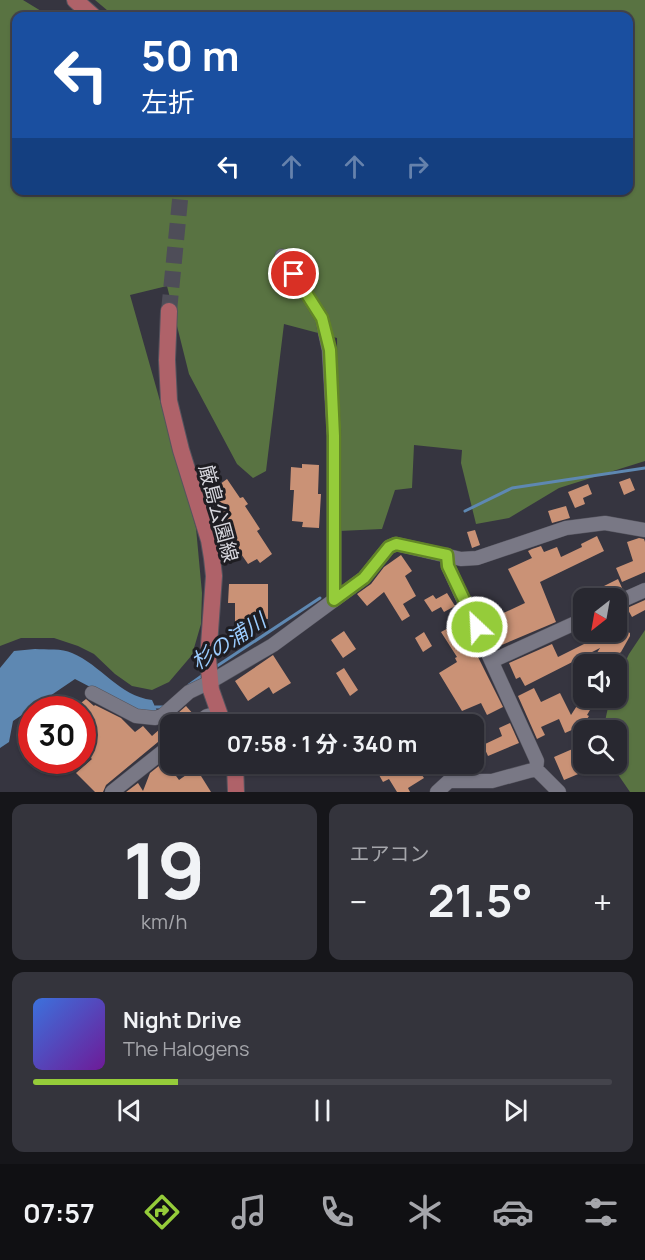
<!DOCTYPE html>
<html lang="ja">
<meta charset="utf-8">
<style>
:root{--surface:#282830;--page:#34343c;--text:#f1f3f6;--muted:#a5a6ab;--line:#44444c;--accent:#95cc3a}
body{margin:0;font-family:Manrope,"Noto Sans JP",sans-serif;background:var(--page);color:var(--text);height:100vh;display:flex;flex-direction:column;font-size:22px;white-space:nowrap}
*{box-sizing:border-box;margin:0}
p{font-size:20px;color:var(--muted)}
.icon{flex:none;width:33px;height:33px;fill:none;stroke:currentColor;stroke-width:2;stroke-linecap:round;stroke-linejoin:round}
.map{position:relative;height:792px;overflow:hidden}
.sheet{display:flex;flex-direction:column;gap:12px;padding:12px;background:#16161a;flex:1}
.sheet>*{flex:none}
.hud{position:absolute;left:12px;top:12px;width:621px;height:183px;border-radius:12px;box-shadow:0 2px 4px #0004,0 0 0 2px var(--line);background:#1a4fa0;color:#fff;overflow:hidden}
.needle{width:39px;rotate:211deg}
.controls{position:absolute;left:573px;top:588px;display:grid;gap:12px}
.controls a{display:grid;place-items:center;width:54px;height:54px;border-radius:12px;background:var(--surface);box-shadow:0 2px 4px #0004,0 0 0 2px var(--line);font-size:30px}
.speed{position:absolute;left:18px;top:696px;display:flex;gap:12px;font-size:30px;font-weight:700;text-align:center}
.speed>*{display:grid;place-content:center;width:78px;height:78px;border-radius:50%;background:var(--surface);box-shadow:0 2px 4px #0004,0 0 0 2px var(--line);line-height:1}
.speed .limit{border:9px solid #d22;background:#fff;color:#111}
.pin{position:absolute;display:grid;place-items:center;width:51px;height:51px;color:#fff;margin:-26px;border:3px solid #fff;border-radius:50%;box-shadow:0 2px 6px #0007}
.me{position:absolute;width:66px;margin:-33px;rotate:335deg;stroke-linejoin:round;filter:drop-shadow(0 0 4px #0008)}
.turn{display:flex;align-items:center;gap:21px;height:126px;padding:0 30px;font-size:27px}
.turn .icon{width:78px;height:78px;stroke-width:2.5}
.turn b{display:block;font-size:42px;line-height:51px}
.lanes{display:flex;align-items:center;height:57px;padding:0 30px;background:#0003;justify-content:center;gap:30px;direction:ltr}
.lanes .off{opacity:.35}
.big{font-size:45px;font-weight:700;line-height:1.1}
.sheet .widget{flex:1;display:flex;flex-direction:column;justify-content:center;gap:9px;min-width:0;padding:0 21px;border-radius:12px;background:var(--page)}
.sheet .dial{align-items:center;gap:0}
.dial b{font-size:78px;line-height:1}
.song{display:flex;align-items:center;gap:18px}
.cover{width:72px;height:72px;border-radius:9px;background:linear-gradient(135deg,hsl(220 70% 55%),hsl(280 70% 35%))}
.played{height:6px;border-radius:3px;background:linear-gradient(90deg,var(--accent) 25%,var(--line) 25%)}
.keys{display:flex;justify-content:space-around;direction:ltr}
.heat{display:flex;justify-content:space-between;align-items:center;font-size:33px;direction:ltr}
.sheet .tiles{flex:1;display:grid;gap:12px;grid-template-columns:1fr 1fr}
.widget:last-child{grid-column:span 2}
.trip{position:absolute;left:160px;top:714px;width:324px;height:60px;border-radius:12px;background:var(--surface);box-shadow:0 2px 4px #0004,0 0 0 2px var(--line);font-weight:700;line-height:60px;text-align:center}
.menu{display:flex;height:96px;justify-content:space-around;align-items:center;background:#101013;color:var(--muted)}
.menu .icon{width:42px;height:42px}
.menu .current{color:var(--accent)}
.menu b{font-size:27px;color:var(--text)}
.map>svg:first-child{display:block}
</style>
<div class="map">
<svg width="645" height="792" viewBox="0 0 645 792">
<rect width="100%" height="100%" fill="#363540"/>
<!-- forest -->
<path fill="#597342" d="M0 0H23L46 14H76L79 16H16V190H628V16H114L95 0H645V461L559 488 509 518 476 524 461 463 462 450 414 445 412 488 395 490 382 529 339 531 337 338 284 324 266 471 253 478 237 464 189 374 167 286 130 295 196 528 202 593 201 624 192 655 169 682 152 690 132 686 115 674 94 654 78 646 54 638H21L0 646Z
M645 630V792H630L615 770 613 764H616V730H605L604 726 610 698H616L617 679 629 654Z"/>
<!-- water -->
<path fill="#5e88b2" d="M35 649C46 650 62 648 72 653 101 665 119 696 152 700L158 713 134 710 75 679 13 721 9 742 0 748V668L14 651Z"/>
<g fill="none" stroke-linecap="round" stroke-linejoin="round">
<!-- stream -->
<path stroke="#5e88b2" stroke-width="3" d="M465 511 512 488 645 468
M214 668 320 598
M189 685 203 675
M155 707H165"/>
</g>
<!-- building -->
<path fill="#ca9276" d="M302 464 319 465 318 494H321L319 528 302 527 303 522 292 521 294 490H290L291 467 302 468Z
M630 478 635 490 624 495 619 482Z
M227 479 240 498 243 497 248 504 245 506 260 529 257 531 272 554 260 563 257 559 248 564 237 548 240 545 224 523 227 521 211 497 220 491 216 487Z
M588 484 592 494 583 498 585 504 575 508 568 492Z
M566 506 570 518 552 523 548 511Z
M475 530 480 545 472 548 467 532Z
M597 536 604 551 540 582 556 622 497 647 484 622 525 603 508 569 532 558 528 551 532 549 541 546 544 552 557 547 561 557 582 547 581 544Z
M639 538 644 539 645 542V572L622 582 616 568 633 561 627 542Z
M401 555 412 571 405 576 416 596 403 604 410 616 402 621 384 592 367 606 357 594 371 584 384 567Z
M618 579 623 590 605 598 600 588Z
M229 584H268V619L254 618 253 626H235V603H228Z
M447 593 455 606 444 612 441 607 432 612 424 600 433 595 436 599Z
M645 600V610L632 617 627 608Z
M461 621 469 634 467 635 503 707 487 715 481 703 462 711 439 673 457 662 455 658 457 657 441 632Z
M616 626 630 633V636L621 652 605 664H590L600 648 525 686 520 677 516 679 509 663 552 644 558 657 586 643 581 634 588 632H616Z
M344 631 356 649 343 658 331 640Z
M424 632 432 646 423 652 415 638Z
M273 655 291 683 273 694 269 687 248 701 235 681Z
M344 668 358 690 350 696 336 673Z
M534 688 541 702 560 693 571 715 582 698H597L587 715 589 716 583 725 565 733 559 719 541 727 545 735 537 739 518 696Z
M86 699 94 706 95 705 121 718 135 732 143 726 152 736 186 706 194 715 186 724H171V734L168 737H164L106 785 103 792H95L76 773 92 759 82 749V729L92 721 84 710H72Z
M510 723 519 743 488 756 483 745 502 736 499 728Z
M584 744V764H602L564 780 554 757Z
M400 764H403L411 776 419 771 424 778 408 788 410 792H397L389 779 383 782 379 775Z
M160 765 164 767 168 765 179 780 196 768 211 792H126L138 783 143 791 150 773Z"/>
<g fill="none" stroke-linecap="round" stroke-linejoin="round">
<!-- major-tunnel -->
<path stroke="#4e4d58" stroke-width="16" stroke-dasharray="16 8" stroke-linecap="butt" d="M169 311 181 190"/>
<defs>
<path id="minor" d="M282 256 322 318 329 350 334 436V600
M447 555 448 566 537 761 536 769 559 792
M616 603 645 590
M492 661 584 619
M92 693 136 716 155 718 162 716 189 692 210 682 273 645 364 578 389 547 396 544 461 559 477 558 566 528 605 523 645 530
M196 724 207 716 219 713
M112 792 171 745
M437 792 449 781H492L536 769"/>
<path id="major" d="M75 0 93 16
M169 311 167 360 169 401 181 450 209 540 212 558 214 576 208 659 211 690 223 724
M235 764 236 792"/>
</defs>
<!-- minor casing -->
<use href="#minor" stroke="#55545e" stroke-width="15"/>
<!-- major casing -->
<use href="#major" stroke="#55545e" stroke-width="18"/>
<!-- minor -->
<use href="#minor" stroke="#797885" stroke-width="14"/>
<!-- major -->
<use href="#major" stroke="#af6269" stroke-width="16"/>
</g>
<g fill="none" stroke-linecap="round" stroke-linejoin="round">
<defs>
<path id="route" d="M294 274 322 318 330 350 334 436V600L364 578 389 547 396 544 447 555 448 566 477 627"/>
</defs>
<!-- route casing -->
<use href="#route" stroke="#618526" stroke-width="15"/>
<!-- route -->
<use href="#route" stroke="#95cc3a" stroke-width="10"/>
</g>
<g text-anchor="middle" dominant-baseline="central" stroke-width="6" stroke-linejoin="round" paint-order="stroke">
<!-- street labels -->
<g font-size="20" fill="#d7d7de" stroke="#1e1d22">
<text transform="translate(219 513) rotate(75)">厳島公園線</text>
</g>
<!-- water labels -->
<g font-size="21" font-style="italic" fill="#9bccfe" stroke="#1e1d22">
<text transform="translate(228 641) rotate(-33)">杉の浦川</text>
</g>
</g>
</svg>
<div class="controls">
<a><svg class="needle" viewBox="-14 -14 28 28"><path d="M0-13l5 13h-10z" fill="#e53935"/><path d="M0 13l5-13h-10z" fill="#a5a6ab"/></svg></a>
<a><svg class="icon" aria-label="sound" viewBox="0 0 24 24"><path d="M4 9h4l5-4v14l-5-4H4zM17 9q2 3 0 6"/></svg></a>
<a><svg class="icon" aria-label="search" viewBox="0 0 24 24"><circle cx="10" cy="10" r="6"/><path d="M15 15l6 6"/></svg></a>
</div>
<div class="speed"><div class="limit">30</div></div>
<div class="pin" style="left:294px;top:274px;background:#d93025"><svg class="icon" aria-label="arrive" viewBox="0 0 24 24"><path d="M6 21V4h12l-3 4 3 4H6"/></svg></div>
<svg class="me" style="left:477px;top:627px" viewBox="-20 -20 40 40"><circle r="17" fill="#95cc3a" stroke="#fff" stroke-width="3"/><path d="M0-11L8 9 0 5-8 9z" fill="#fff"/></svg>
<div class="trip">07:58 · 1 分 · 340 m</div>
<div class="hud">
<div class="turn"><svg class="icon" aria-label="left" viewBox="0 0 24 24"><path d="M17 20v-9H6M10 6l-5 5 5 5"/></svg><div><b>50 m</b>左折</div></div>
<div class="lanes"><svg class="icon" aria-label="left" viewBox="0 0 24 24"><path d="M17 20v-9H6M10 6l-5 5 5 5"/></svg><svg class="icon off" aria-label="ahead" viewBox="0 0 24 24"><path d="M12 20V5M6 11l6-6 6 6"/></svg><svg class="icon off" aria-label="ahead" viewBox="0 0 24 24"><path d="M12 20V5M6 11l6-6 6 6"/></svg><svg class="icon off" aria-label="right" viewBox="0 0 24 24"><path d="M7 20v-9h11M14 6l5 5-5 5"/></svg></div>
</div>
</div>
<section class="sheet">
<div class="tiles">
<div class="widget dial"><b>19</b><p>km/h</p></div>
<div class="widget"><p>エアコン</p>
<div class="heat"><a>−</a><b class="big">21.5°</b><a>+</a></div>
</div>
<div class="widget">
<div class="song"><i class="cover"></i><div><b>Night Drive</b><p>The Halogens</p></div></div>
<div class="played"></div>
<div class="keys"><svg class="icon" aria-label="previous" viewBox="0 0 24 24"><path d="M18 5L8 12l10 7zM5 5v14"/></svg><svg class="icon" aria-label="pause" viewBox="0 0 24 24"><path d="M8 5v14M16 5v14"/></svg><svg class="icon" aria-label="next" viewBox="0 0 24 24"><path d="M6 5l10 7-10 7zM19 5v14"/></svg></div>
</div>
</div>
</section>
<nav class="menu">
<b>07:57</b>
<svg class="icon current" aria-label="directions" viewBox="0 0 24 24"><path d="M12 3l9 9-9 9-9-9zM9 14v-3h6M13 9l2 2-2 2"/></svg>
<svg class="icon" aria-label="music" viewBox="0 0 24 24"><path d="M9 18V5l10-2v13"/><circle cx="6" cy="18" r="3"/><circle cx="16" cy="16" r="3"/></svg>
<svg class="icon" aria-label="phone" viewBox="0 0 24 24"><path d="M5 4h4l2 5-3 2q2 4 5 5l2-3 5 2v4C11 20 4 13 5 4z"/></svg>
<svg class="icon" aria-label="climate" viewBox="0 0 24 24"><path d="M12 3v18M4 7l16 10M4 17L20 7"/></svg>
<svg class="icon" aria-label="car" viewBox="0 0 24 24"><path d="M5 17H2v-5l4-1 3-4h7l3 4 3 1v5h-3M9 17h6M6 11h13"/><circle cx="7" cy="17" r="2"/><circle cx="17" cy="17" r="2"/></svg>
<svg class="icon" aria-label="filters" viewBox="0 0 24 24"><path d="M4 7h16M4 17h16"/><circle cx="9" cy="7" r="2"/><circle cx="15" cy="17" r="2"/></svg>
</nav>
